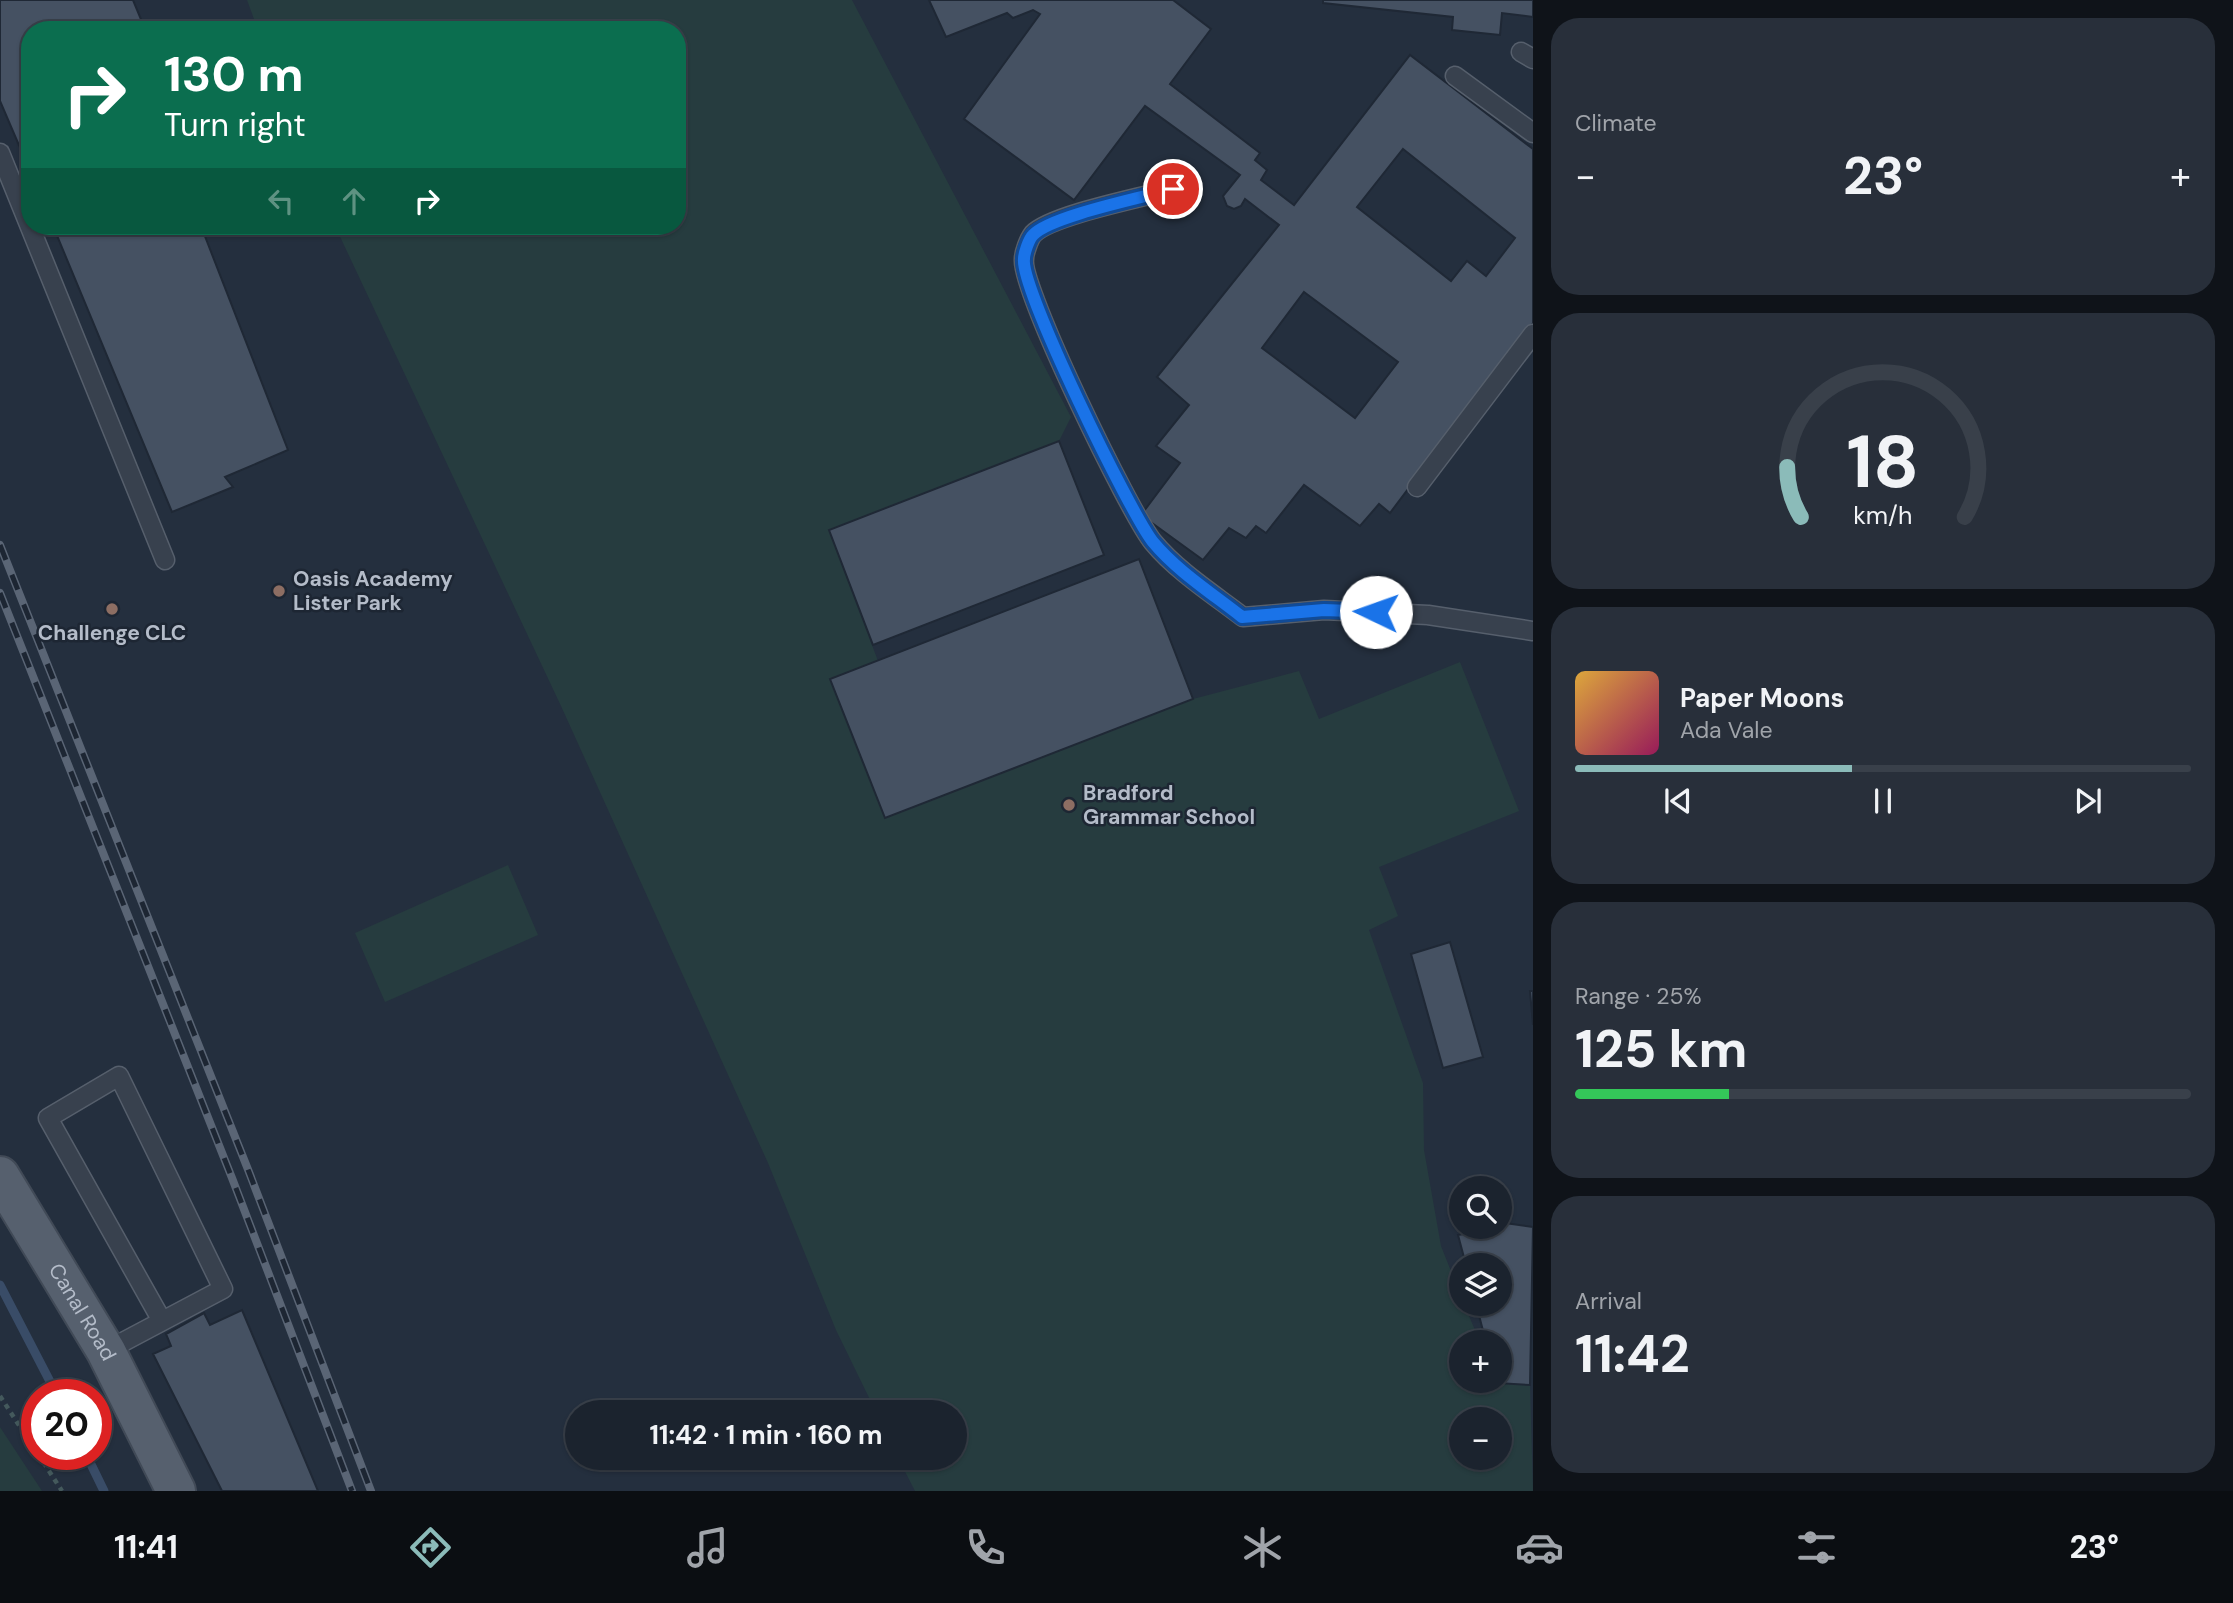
<!DOCTYPE html>
<meta charset="utf-8">
<style>
:root{--surface:#1b232e;--page:#282f3a;--text:#f1f3f6;--muted:#a0a4aa;--line:#39404a;--accent:#8bbbb9}
body{margin:0;font-family:"DM Sans",sans-serif;background:var(--page);color:var(--text);height:100vh;display:flex;flex-direction:column;font-size:26px;white-space:nowrap}
*{box-sizing:border-box;margin:0}
p{font-size:23px;color:var(--muted)}
.icon{flex:none;width:38px;height:38px;fill:none;stroke:currentColor;stroke-width:2;stroke-linecap:round;stroke-linejoin:round}
.map{position:relative;flex:1;overflow:hidden}
.sheet{display:flex;flex-direction:column;gap:18px;padding:18px;background:#0f1319;width:700px}
.sheet>*{flex:none}
.top-card{position:absolute;left:21px;top:21px;width:665px;height:214px;border-radius:28px;box-shadow:0 2px 5px #0004,0 0 0 2px var(--line);background:#0b6e4f;color:#fff;overflow:hidden}
.buttons{position:absolute;left:1449px;top:1176px;display:grid;gap:14px}
.buttons a{display:grid;place-items:center;width:63px;height:63px;border-radius:50%;background:var(--surface);box-shadow:0 2px 5px #0004,0 0 0 2px var(--line);font-size:35px}
.speed{position:absolute;left:21px;top:1379px;display:flex;gap:14px;font-size:35px;font-weight:700;text-align:center}
.speed>*{display:grid;place-content:center;width:91px;height:91px;border-radius:50%;background:var(--surface);box-shadow:0 2px 5px #0004,0 0 0 2px var(--line);line-height:1}
.speed .limit{border:10px solid #d22;background:#fff;color:#111}
.pin{position:absolute;display:grid;place-items:center;width:60px;height:60px;color:#fff;margin:-30px;border:4px solid #fff;border-radius:50%;box-shadow:0 2px 7px #0007}
.me{position:absolute;width:77px;margin:-38px;rotate:273deg;stroke-linejoin:round;filter:drop-shadow(0 0 5px #0008)}
.turn{display:flex;align-items:center;gap:24px;height:147px;padding:0 28px;font-size:32px}
.turn .icon{width:91px;height:91px;stroke-width:2.5}
.turn b{display:block;font-size:49px;line-height:60px}
.lanes{display:flex;align-items:center;height:66px;padding:0 28px;background:#0003;justify-content:center;gap:35px;direction:ltr}
.lanes .off{opacity:.35}
.big{font-size:52px;font-weight:700;line-height:1.1}
.sheet .card{flex:1;display:flex;flex-direction:column;justify-content:center;gap:10px;min-width:0;padding:0 24px;border-radius:28px;background:var(--page)}
.sheet .dial{align-items:center;gap:0}
.dial svg{height:182px;overflow:visible;fill:none;stroke:var(--line);stroke-width:7;stroke-linecap:round;text-anchor:middle}
.dial text{fill:var(--text);stroke:none}
.song{display:flex;align-items:center;gap:21px}
.cover{width:84px;height:84px;border-radius:10px;background:linear-gradient(135deg,hsl(40 70% 55%),hsl(330 70% 35%))}
.played{height:7px;border-radius:4px;background:linear-gradient(90deg,var(--accent) 45%,var(--line) 45%)}
.keys{display:flex;justify-content:space-around;direction:ltr}
.heat{display:flex;justify-content:space-between;align-items:center;font-size:38px;direction:ltr}
.charge{height:10px;border-radius:5px;background:linear-gradient(90deg,#34c759 25%,var(--line) 0)}
.trip{position:absolute;left:565px;top:1400px;width:402px;height:70px;border-radius:35px;background:var(--surface);box-shadow:0 2px 5px #0004,0 0 0 2px var(--line);font-weight:700;line-height:70px;text-align:center}
.tabs{display:flex;height:112px;justify-content:space-around;align-items:center;background:#0b0e12;color:var(--muted)}
.tabs .icon{width:49px;height:49px}
.tabs .selected{color:var(--accent)}
.tabs b{font-size:32px;color:var(--text)}
main{display:flex;flex:1;min-height:0}
.map>svg:first-child{display:block}
</style>
<main>
<div class="map">
<svg width="1533" height="1491" viewBox="0 0 1533 1491">
<rect width="100%" height="100%" fill="#242f3e"/>
<!-- green -->
<path fill="#263c3f" fill-rule="evenodd" d="M247 0H852L1071 417 1059 441 829 531 878 661 830 679 885 818 1193 699 1299 671 1319 719 1460 662 1519 811 1379 867 1398 916 1369 930 1423 1083 1424 1150 1441 1246 1461 1296V1304H1464L1480 1342H1461V1381L1530 1385 1533 1491H915L898 1458H956V1412H876L836 1330 768 1163 561 706 335 226H677V30H258ZM1461 1419H1500V1458H1461Z
M508 865 538 935 385 1002 355 933Z
M0 1427 42 1491H0Z"/>
<g fill="none" stroke-linecap="round" stroke-linejoin="round">
<!-- stream -->
<path stroke="#394c67" stroke-width="9" d="M0 1285 57 1395
M86 1454 104 1491"/>
</g>
<!-- building -->
<path fill="#455162" stroke="#1f2835" stroke-width="2" fill-rule="evenodd" d="M0 0H133L145 29 30 30V171L0 101Z
M929 0H1173L1211 29 1170 84 1260 153 1255 160 1267 170 1261 180 1294 205 1410 55 1533 149V323L1390 513 1379 504 1360 526 1304 485 1266 533 1256 526 1246 538 1229 528 1203 560 1141 515 1180 463 1156 446 1189 405 1157 377 1279 225 1245 199 1241 206 1234 209 1227 206 1223 196 1240 175 1145 106 1074 200 964 119 1040 14 1033 10 1013 18 1007 13 946 37ZM1403 149 1515 238 1486 276 1467 261 1451 281 1357 207ZM1304 292 1398 362 1355 418 1262 348Z
M1323 0H1533V17L1502 13 1500 35 1452 30 1453 17 1323 3Z
M53 226H201L288 450 225 477 233 487 172 512Z
M1059 441 1104 555 873 645 829 530Z
M1139 559 1193 699 885 818 830 679Z
M1450 942 1483 1057 1443 1068 1411 954Z
M1530 991H1533V1025Z
M1505 1223 1533 1227 1530 1385 1497 1383 1500 1381V1342H1486L1476 1304H1500V1265H1466L1458 1235 1500 1227Z
M242 1310 318 1491H222L153 1354 171 1346 166 1334 204 1313 210 1325Z"/>
<g fill="none" stroke-linecap="round" stroke-linejoin="round">
<defs>
<path id="service" d="M1521 52 1533 59
M1455 76 1533 133
M0 153 165 560
M1173 189C1144 197 1051 215 1033 234 1029 239 1024 253 1024 259 1020 288 1130 514 1153 542 1177 571 1213 594 1243 617L1324 610 1428 615 1533 631
M1417 487 1533 334
M106 1351 223 1289 119 1076 48 1118 162 1321"/>
<g id="primary">
<path id="s1" d="M0 1176 106 1351 176 1491"/>
</g>
</defs>
<!-- service casing -->
<use href="#service" stroke="#565f6c" stroke-width="21"/>
<!-- primary casing -->
<use href="#primary" stroke="#414a57" stroke-width="42"/>
<!-- path -->
<path stroke="#44595c" stroke-width="4.5" stroke-dasharray="5 5" stroke-linecap="butt" d="M0 1396 37 1453
M38 1454 62 1491"/>
<!-- service -->
<use href="#service" stroke="#38414e" stroke-width="18"/>
<!-- primary -->
<use href="#primary" stroke="#56606e" stroke-width="38"/>
<defs>
<path id="rail" d="M0 545 249 1172 371 1491
M0 593 232 1178 352 1491"/>
</defs>
<!-- rail casing -->
<use href="#rail" stroke="#5a6575" stroke-width="8"/>
<!-- rail -->
<use href="#rail" stroke="#1d2633" stroke-width="5" stroke-dasharray="16" stroke-linecap="butt"/>
</g>
<g fill="none" stroke-linecap="round" stroke-linejoin="round">
<defs>
<path id="route" d="M1173 189C1145 197 1050 216 1033 235 1029 239 1024 253 1024 259 1020 288 1130 513 1153 542 1177 571 1213 594 1242 617L1324 610 1376 612"/>
</defs>
<!-- route casing -->
<use href="#route" stroke="#114b97" stroke-width="18"/>
<!-- route -->
<use href="#route" stroke="#1a73e8" stroke-width="12"/>
</g>
<!-- markers -->
<g fill="#8d6e63" stroke="#1d2633" stroke-width="2.5">
<circle cx="279" cy="591" r="7"/>
<circle cx="112" cy="609" r="7"/>
<circle cx="1069" cy="805" r="7"/>
</g>
<g text-anchor="middle" dominant-baseline="central" stroke-width="5" stroke-linejoin="round" paint-order="stroke">
<!-- poi labels -->
<g font-size="21" font-weight="bold" fill="#b4bcc9" stroke="#1d2633" text-anchor="start">
<text x="293" y="579">Oasis Academy<tspan x="293" dy="24">Lister Park</tspan></text>
<text x="112" y="633" text-anchor="middle">Challenge CLC</text>
<text x="1083" y="793">Bradford<tspan x="1083" dy="24">Grammar School</tspan></text>
</g>
<!-- street labels -->
<g font-size="21" fill="#b4bcc9" stroke="#1d2633">
<text stroke="none"><textPath href="#s1" startOffset="159">Canal Road</textPath></text>
</g>
</g>
</svg>
<div class="buttons">
<a><svg class="icon" aria-label="search" viewBox="0 0 24 24"><circle cx="10" cy="10" r="6"/><path d="M15 15l6 6"/></svg></a>
<a><svg class="icon" aria-label="layers" viewBox="0 0 24 24"><path d="M12 4l9 5-9 5-9-5zM3 14l9 5 9-5"/></svg></a>
<a>+</a>
<a>−</a>
</div>
<div class="speed"><div class="limit">20</div></div>
<div class="pin" style="left:1173px;top:189px;background:#d93025"><svg class="icon" aria-label="arrive" viewBox="0 0 24 24"><path d="M6 21V4h12l-3 4 3 4H6"/></svg></div>
<svg class="me" style="left:1376px;top:612px" viewBox="-20 -20 40 40"><circle r="19" fill="#fff"/><path d="M0-13L10 11 0 6-10 11z" fill="#1a73e8"/></svg>
<div class="trip">11:42 · 1 min · 160 m</div>
<div class="top-card">
<div class="turn"><svg class="icon" aria-label="right" viewBox="0 0 24 24"><path d="M7 20v-9h11M14 6l5 5-5 5"/></svg><div><b>130 m</b>Turn right</div></div>
<div class="lanes"><svg class="icon off" aria-label="left" viewBox="0 0 24 24"><path d="M17 20v-9H6M10 6l-5 5 5 5"/></svg><svg class="icon off" aria-label="ahead" viewBox="0 0 24 24"><path d="M12 20V5M6 11l6-6 6 6"/></svg><svg class="icon" aria-label="right" viewBox="0 0 24 24"><path d="M7 20v-9h11M14 6l5 5-5 5"/></svg></div>
</div>
</div>
<section class="sheet">
<div class="card"><p>Climate</p>
<div class="heat"><a>−</a><b class="big">23°</b><a>+</a></div>
</div>
<div class="card dial"><svg viewBox="0 0 100 80">
<path d="M14 69A42 42 0 1 1 86 69"/>
<path d="M14 69A42 42 0 0 1 8 47" stroke="#8bbbb9"/>
<text x="50" y="56" font-size="32" font-weight="700">18</text>
<text x="50" y="72" font-size="11">km/h</text>
</svg></div>
<div class="card">
<div class="song"><i class="cover"></i><div><b>Paper Moons</b><p>Ada Vale</p></div></div>
<div class="played"></div>
<div class="keys"><svg class="icon" aria-label="previous" viewBox="0 0 24 24"><path d="M18 5L8 12l10 7zM5 5v14"/></svg><svg class="icon" aria-label="pause" viewBox="0 0 24 24"><path d="M8 5v14M16 5v14"/></svg><svg class="icon" aria-label="next" viewBox="0 0 24 24"><path d="M6 5l10 7-10 7zM19 5v14"/></svg></div>
</div>
<div class="card"><p>Range · 25%</p><b class="big">125 km</b><div class="charge"></div></div>
<div class="card"><p>Arrival</p><b class="big">11:42</b></div>
</section>
</main>
<nav class="tabs">
<b>11:41</b>
<svg class="icon selected" aria-label="directions" viewBox="0 0 24 24"><path d="M12 3l9 9-9 9-9-9zM9 14v-3h6M13 9l2 2-2 2"/></svg>
<svg class="icon" aria-label="music" viewBox="0 0 24 24"><path d="M9 18V5l10-2v13"/><circle cx="6" cy="18" r="3"/><circle cx="16" cy="16" r="3"/></svg>
<svg class="icon" aria-label="phone" viewBox="0 0 24 24"><path d="M5 4h4l2 5-3 2q2 4 5 5l2-3 5 2v4C11 20 4 13 5 4z"/></svg>
<svg class="icon" aria-label="climate" viewBox="0 0 24 24"><path d="M12 3v18M4 7l16 10M4 17L20 7"/></svg>
<svg class="icon" aria-label="car" viewBox="0 0 24 24"><path d="M5 17H2v-5l4-1 3-4h7l3 4 3 1v5h-3M9 17h6M6 11h13"/><circle cx="7" cy="17" r="2"/><circle cx="17" cy="17" r="2"/></svg>
<svg class="icon" aria-label="filters" viewBox="0 0 24 24"><path d="M4 7h16M4 17h16"/><circle cx="9" cy="7" r="2"/><circle cx="15" cy="17" r="2"/></svg>
<b>23°</b>
</nav>
